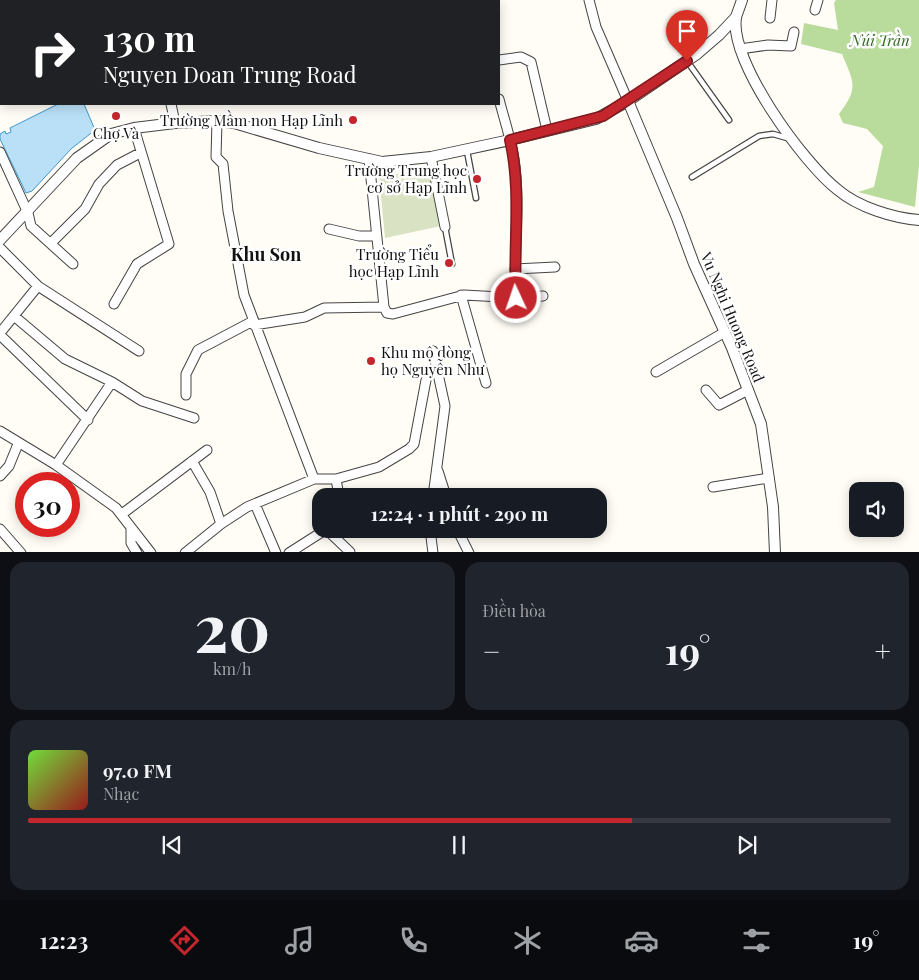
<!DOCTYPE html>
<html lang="vi">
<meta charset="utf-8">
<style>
:root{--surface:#171b24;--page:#20242c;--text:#f1f3f6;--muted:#9ea1a6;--line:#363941;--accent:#c4262e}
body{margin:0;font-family:"Playfair Display",serif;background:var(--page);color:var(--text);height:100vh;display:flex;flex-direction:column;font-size:19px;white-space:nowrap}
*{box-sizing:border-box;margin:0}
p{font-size:16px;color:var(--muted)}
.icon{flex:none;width:28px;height:28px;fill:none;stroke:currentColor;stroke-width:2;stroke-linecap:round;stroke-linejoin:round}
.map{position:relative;height:552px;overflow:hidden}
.side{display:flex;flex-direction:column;gap:10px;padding:10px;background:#0d0f14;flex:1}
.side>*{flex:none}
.guide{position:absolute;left:0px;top:0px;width:500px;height:105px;box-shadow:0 2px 12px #0003;background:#202124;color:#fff;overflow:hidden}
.tools{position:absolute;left:849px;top:482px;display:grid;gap:10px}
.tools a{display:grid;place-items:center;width:55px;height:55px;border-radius:10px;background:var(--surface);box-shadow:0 2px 12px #0003;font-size:25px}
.speed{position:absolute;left:15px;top:472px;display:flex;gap:10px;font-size:25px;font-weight:700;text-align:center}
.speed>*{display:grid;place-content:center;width:65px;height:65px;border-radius:50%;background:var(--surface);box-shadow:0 2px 12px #0003;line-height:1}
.speed .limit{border:8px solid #d22;background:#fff;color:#111}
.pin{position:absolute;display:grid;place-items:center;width:42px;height:42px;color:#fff;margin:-51px -21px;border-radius:50% 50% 50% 0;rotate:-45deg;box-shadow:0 0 5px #0007}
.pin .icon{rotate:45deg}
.me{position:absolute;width:55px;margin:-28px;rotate:357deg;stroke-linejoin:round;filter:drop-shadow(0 0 4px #0008)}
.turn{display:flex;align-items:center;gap:18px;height:105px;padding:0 20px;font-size:22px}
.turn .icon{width:65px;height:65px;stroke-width:2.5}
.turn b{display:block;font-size:35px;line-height:42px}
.big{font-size:38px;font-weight:700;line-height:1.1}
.side .card{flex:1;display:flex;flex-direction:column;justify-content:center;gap:8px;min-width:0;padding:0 18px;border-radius:15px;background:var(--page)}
.side .dial{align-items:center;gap:0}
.dial b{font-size:65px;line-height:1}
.song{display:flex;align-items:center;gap:15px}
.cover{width:60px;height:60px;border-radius:8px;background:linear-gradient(135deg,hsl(100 70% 55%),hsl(0 70% 35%))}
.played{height:5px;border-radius:2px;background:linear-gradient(90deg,var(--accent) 70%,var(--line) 70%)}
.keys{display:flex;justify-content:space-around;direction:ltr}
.heat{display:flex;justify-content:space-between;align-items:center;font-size:28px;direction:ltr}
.side .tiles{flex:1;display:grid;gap:10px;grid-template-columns:1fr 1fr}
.card:last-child{grid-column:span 2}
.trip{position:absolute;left:312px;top:488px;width:295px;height:50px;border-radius:15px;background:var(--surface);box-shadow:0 2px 12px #0003;font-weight:700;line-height:50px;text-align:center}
.menu{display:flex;height:80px;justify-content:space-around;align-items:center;background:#090b0e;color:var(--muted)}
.menu .icon{width:35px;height:35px}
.menu .on{color:var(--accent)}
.menu b{font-size:22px;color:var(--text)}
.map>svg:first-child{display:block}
</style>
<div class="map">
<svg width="919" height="553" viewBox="0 0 919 553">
<rect width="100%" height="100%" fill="#fffdf5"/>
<!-- forest -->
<path fill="#b9dc9c" d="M836 0H919V165L915 207 858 192 874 187 883 146 867 129 843 123 839 114C859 88 854 83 842 54L801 44 804 23 838 30 834 3Z"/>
<!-- cemetery -->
<path fill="#d9e3c4" d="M431 172 441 226 385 238 379 175Z"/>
<!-- water -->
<path fill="#b9e0f7" stroke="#3f96cf" d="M58 104H84L95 130 71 149 32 191 26 193 0 139V134L5 131 6 134 11 132 10 128Z"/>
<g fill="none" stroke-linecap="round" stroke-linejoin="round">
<defs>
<path id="service" d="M687 61 729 120
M467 151 476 198
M692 177 759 136 773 134 787 138
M445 227 452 264"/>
<path id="minor" d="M151 0V1
M589 0 596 27 628 101
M815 10 818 0
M770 18 772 0
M740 49 768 45 791 46 794 32
M499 60 521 57 531 62 547 130
M499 99C504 119 511 139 514 159 521 205 513 251 516 298
M171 104 175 123
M217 121 216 157 223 164 228 211 244 295 314 479
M0 152 28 213 31 226 73 264
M431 157 445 227
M369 159 384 307 387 313 393 314 464 295 520 298 543 296
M329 229 359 236H375
M51 243 85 209 99 184 117 165 140 153
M0 248 38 286 139 351
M515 269 555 267
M461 295 486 383
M114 304 137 264 169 244 134 128
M14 316 65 359 112 382 142 401 194 418
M254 325 305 317 324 308 384 307
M0 333 38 286
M0 335 88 420
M656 372 725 332
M706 390 719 405 748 390
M186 395V374L198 350 253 321
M0 431 56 465 116 508 151 553
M192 461 210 492 221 524
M56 465 112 382
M438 471 446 496
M0 476 9 466 18 444
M336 479 339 496
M713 487 769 478
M433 496 445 406 433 351
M255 504 276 553
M122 514 207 450
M0 529 21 553
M131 529V543L137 553
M326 529 350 552
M430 529 433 553
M457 529 469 553
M185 553 221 524 247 507 314 479H336L379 467 409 449 414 444 426 380
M289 553 325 530"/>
<path id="tertiary" d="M736 18C729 61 804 164 838 190 858 207 893 218 919 220
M628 101 677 218 694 264 732 348 761 424 773 507 775 553
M0 240 77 158 111 134 134 128 175 123 217 121 234 123 319 148 382 162 431 157 510 140 596 119 628 101 697 54 719 35 736 17 742 0"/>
</defs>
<!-- service casing -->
<use href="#service" stroke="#444" stroke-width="7"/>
<!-- minor casing -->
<use href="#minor" stroke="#444" stroke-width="11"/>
<!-- tertiary casing -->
<use href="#tertiary" stroke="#444" stroke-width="12"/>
<!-- service -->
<use href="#service" stroke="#fff" stroke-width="4.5"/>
<!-- minor -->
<use href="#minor" stroke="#fff" stroke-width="9"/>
<!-- tertiary -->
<use href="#tertiary" stroke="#fff" stroke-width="10"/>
</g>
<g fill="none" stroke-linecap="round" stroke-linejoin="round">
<defs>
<path id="route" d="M516 298C513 245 522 192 510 140L603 116 687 61"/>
</defs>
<!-- route casing -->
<use href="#route" stroke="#7f191e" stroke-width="12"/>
<!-- route -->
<use href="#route" stroke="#c4262e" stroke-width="9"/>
</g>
<!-- markers -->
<g fill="#c4262e" stroke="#fff" stroke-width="2">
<circle cx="116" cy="116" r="5"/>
<circle cx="353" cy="120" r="5"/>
<circle cx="477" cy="179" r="5"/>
<circle cx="449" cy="263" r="5"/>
<circle cx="371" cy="361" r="5"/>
</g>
<g text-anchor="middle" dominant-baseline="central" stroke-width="5" stroke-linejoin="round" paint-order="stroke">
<!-- park labels -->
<g font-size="15" font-style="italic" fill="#2f6b1f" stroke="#fff">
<text x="880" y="40">Núi Trần</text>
</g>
<!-- poi labels -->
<g font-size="15" fill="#111" stroke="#fff" text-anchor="end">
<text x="343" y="120">Trường Mầm non Hạp Lĩnh</text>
<text x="116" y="133" text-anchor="middle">Chợ Và</text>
<text x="467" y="170">Trường Trung học<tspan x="467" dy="17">cơ sở Hạp Lĩnh</tspan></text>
<text x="439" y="254">Trường Tiểu<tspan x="439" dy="17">học Hạp Lĩnh</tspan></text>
<text x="381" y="352" text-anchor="start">Khu mộ dòng<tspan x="381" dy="17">họ Nguyễn Như</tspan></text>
</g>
<!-- street labels -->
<g font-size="15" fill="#111" stroke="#fff">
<text transform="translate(733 317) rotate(67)">Vu Nghi Huong Road</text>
</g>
<!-- quarter labels -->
<g font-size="18" font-weight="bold" fill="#111" stroke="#fff">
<text x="266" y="254">Khu Son</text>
</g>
</g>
</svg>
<div class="tools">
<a><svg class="icon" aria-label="sound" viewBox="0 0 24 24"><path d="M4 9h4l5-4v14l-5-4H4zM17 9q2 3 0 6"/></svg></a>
</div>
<div class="speed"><div class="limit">30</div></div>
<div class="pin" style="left:687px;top:61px;background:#d93025"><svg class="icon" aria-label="arrive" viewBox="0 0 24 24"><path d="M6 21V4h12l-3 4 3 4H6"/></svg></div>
<svg class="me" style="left:516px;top:298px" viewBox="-20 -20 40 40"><circle r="17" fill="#c4262e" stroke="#fff" stroke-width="3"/><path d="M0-11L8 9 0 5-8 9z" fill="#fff"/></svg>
<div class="trip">12:24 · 1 phút · 290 m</div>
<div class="guide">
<div class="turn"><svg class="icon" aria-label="right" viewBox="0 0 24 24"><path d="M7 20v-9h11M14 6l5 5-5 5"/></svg><div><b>130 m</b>Nguyen Doan Trung Road</div></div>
</div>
</div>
<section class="side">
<div class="tiles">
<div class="card dial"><b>20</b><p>km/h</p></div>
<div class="card"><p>Điều hòa</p>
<div class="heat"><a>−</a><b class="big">19°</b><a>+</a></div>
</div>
<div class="card">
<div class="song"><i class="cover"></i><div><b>97.0 FM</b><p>Nhạc</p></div></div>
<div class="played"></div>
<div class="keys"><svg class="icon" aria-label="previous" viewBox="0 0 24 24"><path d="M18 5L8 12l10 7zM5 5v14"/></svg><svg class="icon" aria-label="pause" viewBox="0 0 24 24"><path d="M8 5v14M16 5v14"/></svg><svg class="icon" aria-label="next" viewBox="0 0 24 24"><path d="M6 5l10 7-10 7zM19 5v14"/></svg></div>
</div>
</div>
</section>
<nav class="menu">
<b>12:23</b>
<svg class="icon on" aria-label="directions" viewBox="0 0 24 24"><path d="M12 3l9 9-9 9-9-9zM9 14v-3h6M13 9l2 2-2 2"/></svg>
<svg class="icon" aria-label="music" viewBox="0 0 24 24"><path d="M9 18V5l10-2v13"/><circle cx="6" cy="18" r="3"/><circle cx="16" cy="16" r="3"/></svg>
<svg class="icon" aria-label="phone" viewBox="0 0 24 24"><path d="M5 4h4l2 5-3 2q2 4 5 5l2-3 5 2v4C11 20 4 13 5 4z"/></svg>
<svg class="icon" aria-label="climate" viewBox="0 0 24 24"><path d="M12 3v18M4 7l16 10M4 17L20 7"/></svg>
<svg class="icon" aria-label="car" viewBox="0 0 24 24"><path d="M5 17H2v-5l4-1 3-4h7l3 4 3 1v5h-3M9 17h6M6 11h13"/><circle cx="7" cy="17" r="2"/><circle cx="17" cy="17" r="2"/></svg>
<svg class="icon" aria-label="filters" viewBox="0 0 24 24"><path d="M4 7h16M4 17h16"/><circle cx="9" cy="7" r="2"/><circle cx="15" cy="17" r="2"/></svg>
<b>19°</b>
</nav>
